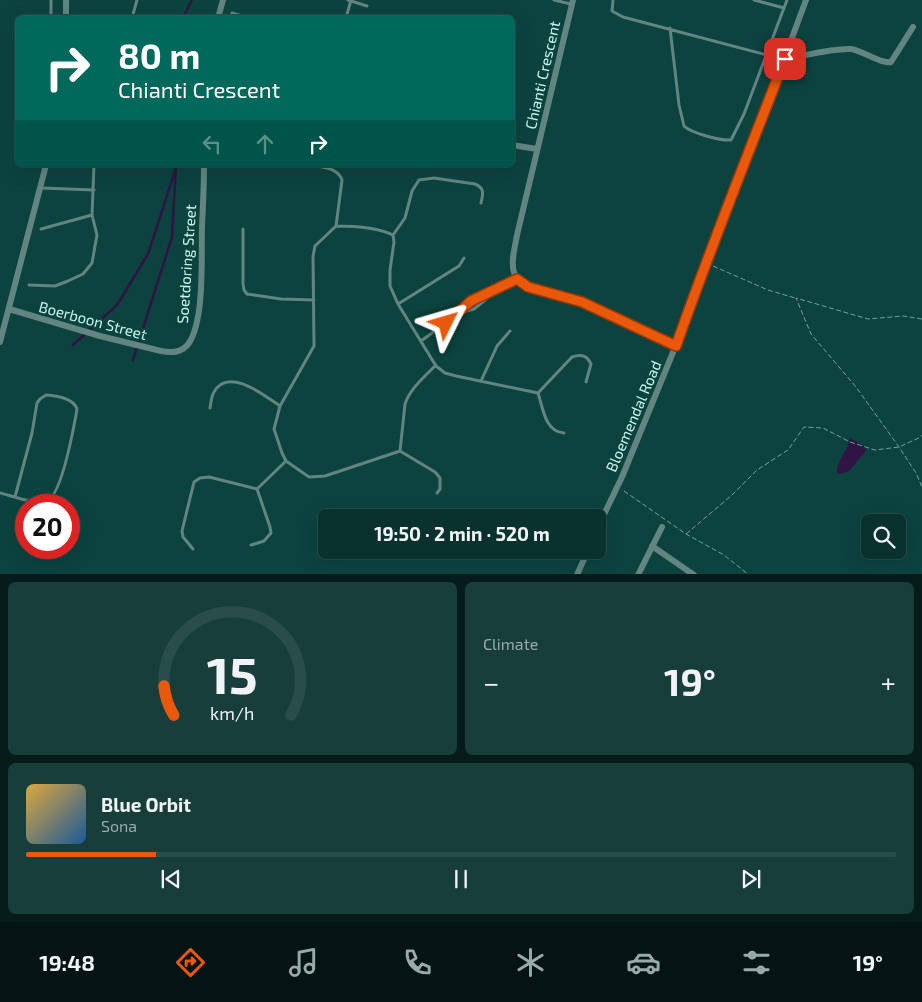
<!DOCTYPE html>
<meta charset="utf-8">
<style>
:root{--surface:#09322f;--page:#173e3b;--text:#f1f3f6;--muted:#9aa;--line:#294d4b;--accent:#ea580c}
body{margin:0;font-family:"Exo 2",sans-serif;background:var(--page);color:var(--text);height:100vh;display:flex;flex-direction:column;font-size:19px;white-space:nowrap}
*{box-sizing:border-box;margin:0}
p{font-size:16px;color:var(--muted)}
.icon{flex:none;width:28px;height:28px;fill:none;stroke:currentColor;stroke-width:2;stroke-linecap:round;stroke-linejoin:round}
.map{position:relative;height:574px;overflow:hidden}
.panel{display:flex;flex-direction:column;gap:8px;padding:8px;background:#051c1a;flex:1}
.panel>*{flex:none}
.banner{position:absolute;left:15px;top:15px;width:500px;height:152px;border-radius:8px;box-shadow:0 5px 20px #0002,0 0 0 1px var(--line);background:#00695c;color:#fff;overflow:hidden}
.fabs{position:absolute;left:861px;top:514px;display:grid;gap:10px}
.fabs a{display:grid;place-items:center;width:45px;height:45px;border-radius:8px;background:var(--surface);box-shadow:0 5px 20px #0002,0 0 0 1px var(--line);font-size:25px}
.speed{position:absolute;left:15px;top:494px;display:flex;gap:10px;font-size:25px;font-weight:700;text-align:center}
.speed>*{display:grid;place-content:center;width:65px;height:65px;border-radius:50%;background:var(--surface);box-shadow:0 5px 20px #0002,0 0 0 1px var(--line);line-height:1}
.speed .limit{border:8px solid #d22;background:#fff;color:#111}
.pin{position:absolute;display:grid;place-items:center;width:42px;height:42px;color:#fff;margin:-21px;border-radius:10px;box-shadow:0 2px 8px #0006}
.me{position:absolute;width:55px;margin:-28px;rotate:50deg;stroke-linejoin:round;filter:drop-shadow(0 0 4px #0008)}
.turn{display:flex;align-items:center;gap:18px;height:105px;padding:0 20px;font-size:22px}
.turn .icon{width:65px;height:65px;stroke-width:2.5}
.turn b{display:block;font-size:35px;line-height:42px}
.lanes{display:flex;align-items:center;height:48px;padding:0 20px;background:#0003;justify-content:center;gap:25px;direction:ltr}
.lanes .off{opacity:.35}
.big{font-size:38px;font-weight:700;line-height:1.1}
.panel .card{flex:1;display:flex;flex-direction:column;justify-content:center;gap:8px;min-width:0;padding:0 18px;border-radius:8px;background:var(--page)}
.panel .dial{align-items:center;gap:0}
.dial svg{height:130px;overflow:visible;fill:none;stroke:var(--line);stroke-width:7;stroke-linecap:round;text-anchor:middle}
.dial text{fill:var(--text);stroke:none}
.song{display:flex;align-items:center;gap:15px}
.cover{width:60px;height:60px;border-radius:8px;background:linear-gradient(135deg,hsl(40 70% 55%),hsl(210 70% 35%))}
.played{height:5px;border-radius:2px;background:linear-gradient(90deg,var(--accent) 15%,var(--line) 15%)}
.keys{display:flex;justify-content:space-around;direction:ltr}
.heat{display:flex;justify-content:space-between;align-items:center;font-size:28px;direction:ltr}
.panel .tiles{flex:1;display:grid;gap:8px;grid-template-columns:1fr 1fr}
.card:last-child{grid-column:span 2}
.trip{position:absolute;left:318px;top:509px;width:288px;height:50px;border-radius:8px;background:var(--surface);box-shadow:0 5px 20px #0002,0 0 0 1px var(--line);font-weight:700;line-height:50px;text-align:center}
.tab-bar{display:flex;height:80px;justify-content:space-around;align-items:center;background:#041413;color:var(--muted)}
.tab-bar .icon{width:35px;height:35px}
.tab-bar .current{color:var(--accent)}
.tab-bar b{font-size:22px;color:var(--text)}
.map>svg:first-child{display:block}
</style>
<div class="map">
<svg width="922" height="575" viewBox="0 0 922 575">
<rect width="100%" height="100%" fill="#0c433f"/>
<!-- water -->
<path fill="#2f1444" d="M850 438 864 446 866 451 849 471 839 474 837 472C838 457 848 452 850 438Z"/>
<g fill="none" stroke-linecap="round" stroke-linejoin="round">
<!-- stream -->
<path stroke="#2f1444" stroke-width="2.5" d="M183 18 192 0
M73 345 117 305 148 254 175 171
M133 360 172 237 176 165"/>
<!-- path -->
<path stroke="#70a29d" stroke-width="1" stroke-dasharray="5 2.5" stroke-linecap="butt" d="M713 266 768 290 795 298
M922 319 903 316 868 319 796 298 811 334 856 387 899 447 916 473 922 487
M624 491 686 534 724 555 749 575
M686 534 732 495 757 470 788 450 804 427 823 428 850 442 875 450 899 447 921 437 922 435"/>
<!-- service -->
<path stroke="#628581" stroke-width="3" d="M348 0 367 6
M554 0 571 4
M613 0 612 11 623 17 767 55
M754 0 784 8
M232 13 249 18
M51 18V0
M132 18 137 0
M346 18 351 0
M670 28 679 105 684 126C691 133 721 141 731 140L744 114 787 0
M313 165C324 168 338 168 342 180L336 226
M41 188 94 190
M41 229 92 215
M243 229V284L244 290 247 294 281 299 314 300
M393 235C377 227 354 226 336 226L315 246 313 256 314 346 280 406 274 429 282 453 286 461 309 477 325 476 400 451
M393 235 394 242 390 270V286L398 304 436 366 445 373 456 376 538 393
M393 235 405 218 412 191 419 180 434 178 475 184C485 188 483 194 481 203
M29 285 55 286 68 281 83 274 92 263 97 235 92 215 94 165
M398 304 459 266 464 258
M459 313 474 309 496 291
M421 341 458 314 471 301 516 279
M481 381 497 346 510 331
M538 393 572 357C581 354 587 355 591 364L586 382
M538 393C543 408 545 432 564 433
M210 408C211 403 211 397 214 392 228 366 265 396 280 406
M400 451 405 404C410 389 424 377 435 366
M400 451 435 472 440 478V489L437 493
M0 493C13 496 32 504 46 501 61 498 73 431 76 415L77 409C73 398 57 396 46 395L40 399 37 403 32 433 15 497
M251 545 264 541 271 533 270 527 257 489
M193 549 183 537 182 531 194 482 200 478 209 477 257 489 286 461"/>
<!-- minor -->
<path stroke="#628581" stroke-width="6" d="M66 0V18
M573 0 517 235C515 248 508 268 518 280 525 289 542 291 553 294 596 306 636 326 676 345
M218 18 223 0
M785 59C804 56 832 48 851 49 864 51 880 64 891 62L913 27
M512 145 537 149
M9 309 100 336 161 351C172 353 182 353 189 343 205 319 201 256 202 226 203 206 204 185 204 165
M0 342 46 165
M596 531 622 477 676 345 706 262 751 149 806 0
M652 546 694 575
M577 575 588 550
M638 575 662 527"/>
</g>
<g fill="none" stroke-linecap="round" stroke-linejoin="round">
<defs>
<path id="route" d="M446 323 471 301 517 279 528 287 582 302 676 346C710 249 748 154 785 59"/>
</defs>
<!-- route casing -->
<use href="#route" stroke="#983908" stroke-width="12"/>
<!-- route -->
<use href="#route" stroke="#ea580c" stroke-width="9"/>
</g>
<g text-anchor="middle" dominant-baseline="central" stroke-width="5" stroke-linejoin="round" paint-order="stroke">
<!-- street labels -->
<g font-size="15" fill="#c8f5ef" stroke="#0c433f">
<text transform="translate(542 75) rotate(-77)">Chianti Crescent</text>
<text transform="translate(186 264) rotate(-86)">Soetdoring Street</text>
<text transform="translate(93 320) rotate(15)">Boerboon Street</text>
<text transform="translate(633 416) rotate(-67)">Bloemendal Road</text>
</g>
</g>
</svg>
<div class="fabs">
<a><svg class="icon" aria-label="search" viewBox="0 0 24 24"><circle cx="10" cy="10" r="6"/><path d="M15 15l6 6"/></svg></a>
</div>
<div class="speed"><div class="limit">20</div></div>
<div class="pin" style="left:785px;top:59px;background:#d93025"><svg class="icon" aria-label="arrive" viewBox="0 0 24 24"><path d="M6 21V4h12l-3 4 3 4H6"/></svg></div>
<svg class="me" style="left:446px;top:323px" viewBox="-20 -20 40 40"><path d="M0-17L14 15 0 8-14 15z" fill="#ea580c" stroke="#fff" stroke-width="4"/></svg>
<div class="trip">19:50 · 2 min · 520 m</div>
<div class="banner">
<div class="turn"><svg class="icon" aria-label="right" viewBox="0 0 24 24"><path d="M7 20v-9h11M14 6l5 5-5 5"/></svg><div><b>80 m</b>Chianti Crescent</div></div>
<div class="lanes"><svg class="icon off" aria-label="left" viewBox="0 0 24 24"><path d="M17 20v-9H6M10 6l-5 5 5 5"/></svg><svg class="icon off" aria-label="ahead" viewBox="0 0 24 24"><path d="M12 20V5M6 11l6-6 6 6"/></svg><svg class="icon" aria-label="right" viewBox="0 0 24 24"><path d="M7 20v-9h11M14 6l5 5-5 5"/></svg></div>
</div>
</div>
<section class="panel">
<div class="tiles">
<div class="card dial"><svg viewBox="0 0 100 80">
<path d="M14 69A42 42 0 1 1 86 69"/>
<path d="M14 69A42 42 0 0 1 8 51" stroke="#ea580c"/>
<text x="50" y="56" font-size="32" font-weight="700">15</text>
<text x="50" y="72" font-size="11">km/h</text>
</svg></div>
<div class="card"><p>Climate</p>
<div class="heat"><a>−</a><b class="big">19°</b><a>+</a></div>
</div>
<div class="card">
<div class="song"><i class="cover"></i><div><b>Blue Orbit</b><p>Sona</p></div></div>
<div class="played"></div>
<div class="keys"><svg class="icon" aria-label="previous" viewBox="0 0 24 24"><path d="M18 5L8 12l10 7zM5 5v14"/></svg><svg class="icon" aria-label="pause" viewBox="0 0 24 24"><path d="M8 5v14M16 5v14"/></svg><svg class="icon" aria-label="next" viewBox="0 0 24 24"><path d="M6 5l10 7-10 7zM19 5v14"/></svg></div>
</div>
</div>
</section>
<nav class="tab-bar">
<b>19:48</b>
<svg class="icon current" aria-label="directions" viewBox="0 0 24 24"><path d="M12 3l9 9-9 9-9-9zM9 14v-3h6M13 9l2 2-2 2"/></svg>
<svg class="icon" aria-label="music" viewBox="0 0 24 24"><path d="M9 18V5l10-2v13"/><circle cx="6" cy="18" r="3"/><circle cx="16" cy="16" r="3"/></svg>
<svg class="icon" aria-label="phone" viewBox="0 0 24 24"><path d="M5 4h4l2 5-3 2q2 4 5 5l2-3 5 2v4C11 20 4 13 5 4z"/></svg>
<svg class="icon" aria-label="climate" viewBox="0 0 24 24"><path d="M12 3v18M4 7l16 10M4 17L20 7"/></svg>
<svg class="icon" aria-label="car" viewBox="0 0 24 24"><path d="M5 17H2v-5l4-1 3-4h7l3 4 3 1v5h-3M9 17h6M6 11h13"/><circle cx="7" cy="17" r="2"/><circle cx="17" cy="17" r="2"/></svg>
<svg class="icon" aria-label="filters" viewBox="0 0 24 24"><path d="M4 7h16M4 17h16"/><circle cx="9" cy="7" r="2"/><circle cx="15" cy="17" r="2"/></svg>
<b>19°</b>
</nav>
